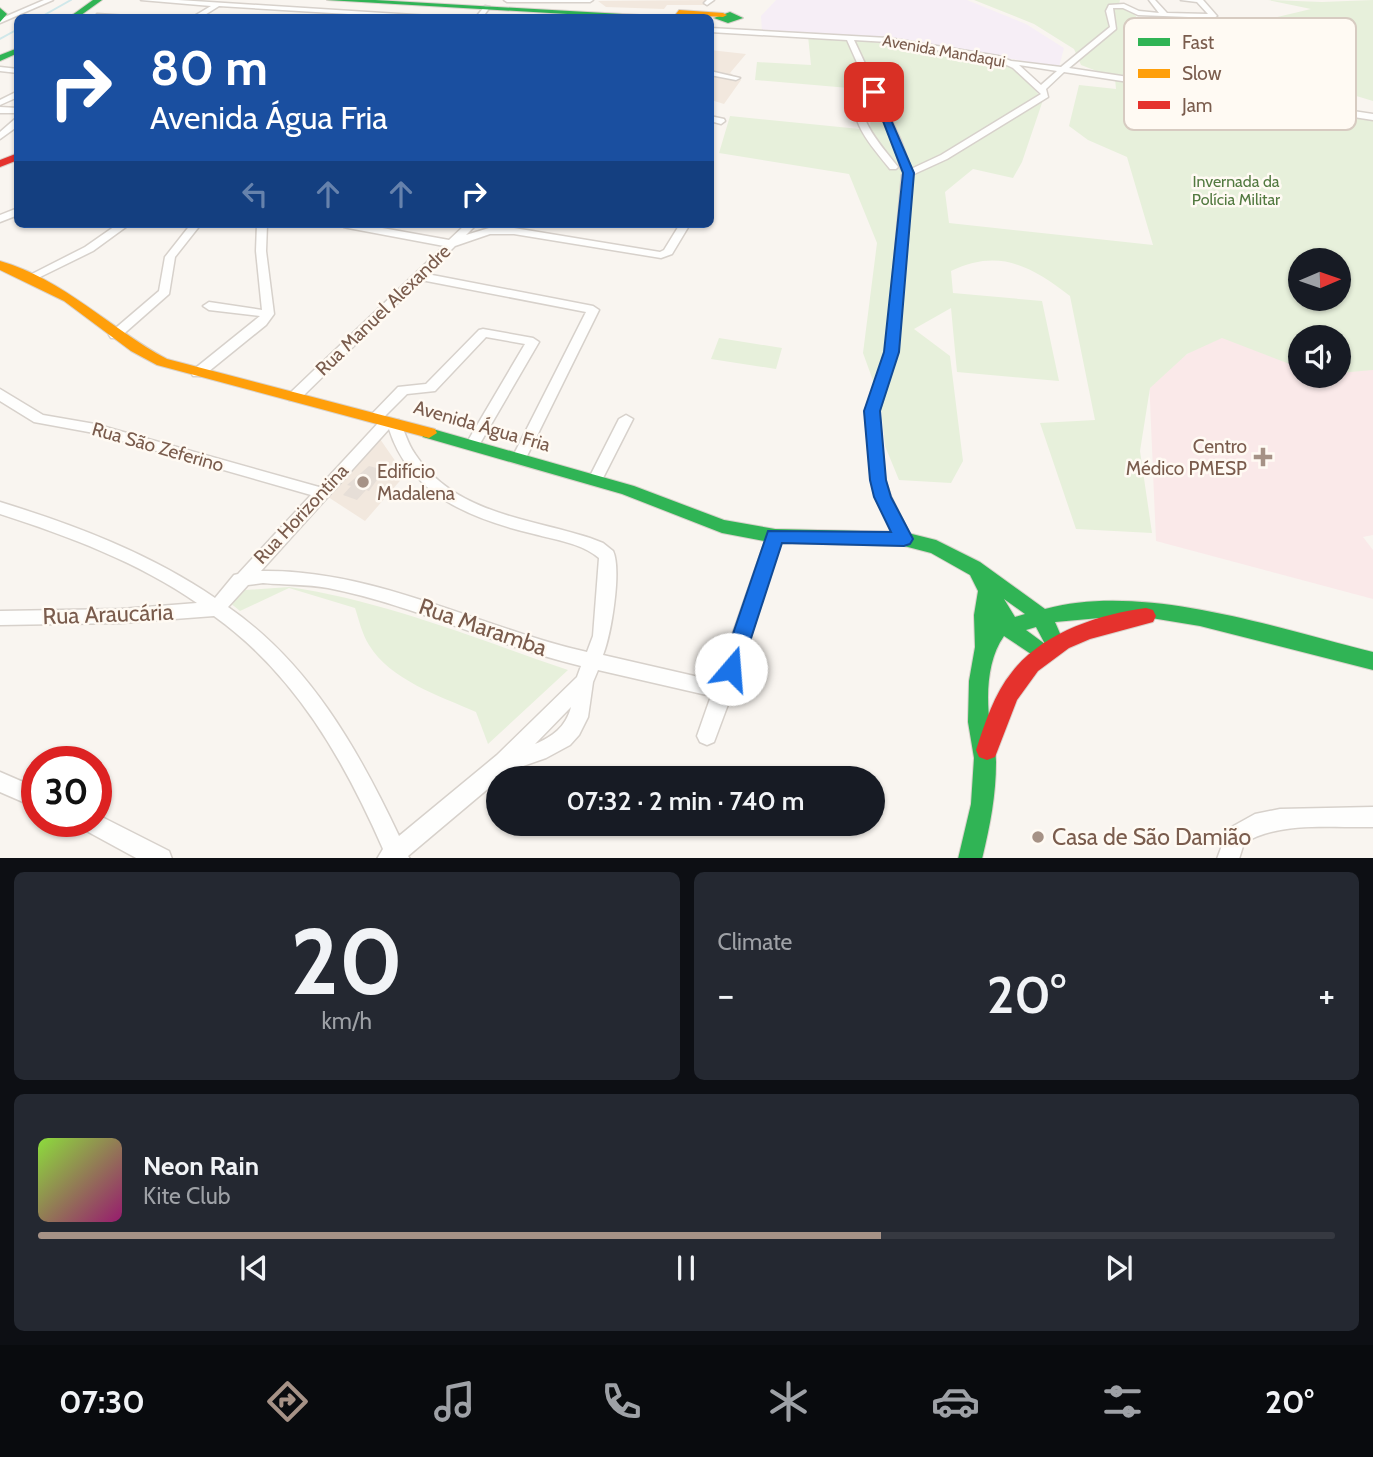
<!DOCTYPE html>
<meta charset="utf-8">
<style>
:root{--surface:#171b24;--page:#242831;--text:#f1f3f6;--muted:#9ea1a6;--line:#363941;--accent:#a69286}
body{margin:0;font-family:Cabin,sans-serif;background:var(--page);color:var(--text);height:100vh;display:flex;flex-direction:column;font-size:26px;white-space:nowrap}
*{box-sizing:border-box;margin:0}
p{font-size:23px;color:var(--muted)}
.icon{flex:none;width:38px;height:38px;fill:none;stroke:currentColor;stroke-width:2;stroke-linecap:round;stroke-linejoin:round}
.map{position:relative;height:858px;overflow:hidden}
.drawer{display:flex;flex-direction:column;gap:14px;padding:14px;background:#0d0f14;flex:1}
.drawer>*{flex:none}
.hud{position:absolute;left:14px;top:14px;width:700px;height:214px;border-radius:10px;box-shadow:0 2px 5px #0004;background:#1a4fa0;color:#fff;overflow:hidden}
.needle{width:46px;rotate:88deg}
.fabs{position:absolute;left:1288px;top:248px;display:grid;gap:14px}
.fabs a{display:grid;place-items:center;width:63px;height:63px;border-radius:50%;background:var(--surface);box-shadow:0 2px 5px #0004;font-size:35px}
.speed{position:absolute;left:21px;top:746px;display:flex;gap:14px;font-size:35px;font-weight:700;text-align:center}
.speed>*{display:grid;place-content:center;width:91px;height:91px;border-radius:50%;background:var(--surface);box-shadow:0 2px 5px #0004;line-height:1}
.speed .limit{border:10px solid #d22;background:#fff;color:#111}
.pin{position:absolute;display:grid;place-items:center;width:60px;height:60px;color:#fff;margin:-30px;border-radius:14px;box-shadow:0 4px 10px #0006}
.me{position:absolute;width:77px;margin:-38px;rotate:18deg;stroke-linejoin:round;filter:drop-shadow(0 0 5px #0008)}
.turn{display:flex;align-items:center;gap:24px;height:147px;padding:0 21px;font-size:32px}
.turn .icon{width:91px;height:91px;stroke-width:2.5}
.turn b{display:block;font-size:49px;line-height:60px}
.lanes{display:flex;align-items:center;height:66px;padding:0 21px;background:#0003;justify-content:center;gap:35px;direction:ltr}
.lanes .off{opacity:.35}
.big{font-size:52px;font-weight:600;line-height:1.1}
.drawer .widget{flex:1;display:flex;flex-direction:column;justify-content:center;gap:10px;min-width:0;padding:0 24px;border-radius:10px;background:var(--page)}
.drawer .dial{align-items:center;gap:0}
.dial b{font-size:91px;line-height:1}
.song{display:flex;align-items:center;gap:21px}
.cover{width:84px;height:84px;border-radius:10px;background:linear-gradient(135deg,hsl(90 70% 55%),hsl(320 70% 35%))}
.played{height:7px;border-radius:4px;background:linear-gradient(90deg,var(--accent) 65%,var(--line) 65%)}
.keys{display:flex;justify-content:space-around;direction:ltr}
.heat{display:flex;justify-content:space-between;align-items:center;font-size:38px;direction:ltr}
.drawer .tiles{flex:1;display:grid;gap:14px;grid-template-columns:1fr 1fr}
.widget:last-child{grid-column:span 2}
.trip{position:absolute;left:486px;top:766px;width:399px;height:70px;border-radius:35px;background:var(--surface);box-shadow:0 2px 5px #0004;font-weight:600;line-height:70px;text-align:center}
.dock{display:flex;height:112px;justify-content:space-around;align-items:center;background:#090b0e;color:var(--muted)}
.dock .icon{width:49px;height:49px}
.dock .on{color:var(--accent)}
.dock b{font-size:32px;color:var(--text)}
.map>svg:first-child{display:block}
</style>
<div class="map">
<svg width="1373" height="859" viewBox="0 0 1373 859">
<rect width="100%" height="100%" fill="#f9f5f0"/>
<!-- residential -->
<path fill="#f2e8de" d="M714 0 707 5H667L664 9 606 7 598 1Z
M710 50 746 54 730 73 741 80 724 104 711 100Z
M380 439 405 475 365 521 325 495Z"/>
<!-- education -->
<path fill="#f6eef6" d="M776 0H967L1026 24 1064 48 1059 67 884 37 762 31 761 16Z"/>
<!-- medical -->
<path fill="#fae9e9" d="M1237 323 1300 349V376H1339V351L1373 348V535L1363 537 1373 550V599L1156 541 1149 378Z"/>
<!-- green -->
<path fill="#e7f0db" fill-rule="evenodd" d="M974 0H1120L1119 4 1135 15 1152 41 1238 54 1237 69C1252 77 1255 80 1255 98L1373 119V370L1339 373V338H1300V368L1222 338 1187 354 1150 388 1140 451 1152 533 1076 529 1040 423 1095 420 1070 296C1031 266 999 248 951 271L953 293 1042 301 1059 381 957 372 951 308 914 329 950 356 963 461 951 483 899 480 885 446 880 400 863 353 877 243 849 174 719 153 730 116 870 130 872 90 755 80 757 62 811 65 808 36 860 40 994 60 1018 68 1043 100 1022 162 1013 178 973 169 945 192 949 223 1153 245 1127 157 1088 140 1069 126 1079 85 1116 89 1115 78 1081 65 1074 49 1034 24ZM1300 261H1339V299H1300Z
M1268 0 1322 2 1373 0V101L1333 89 1322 66 1257 56 1235 27 1311 9Z
M719 338 782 348 776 369 711 359Z
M289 587C385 601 477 639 568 670L488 744 476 712C440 696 390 680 369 645 362 634 359 620 355 608L289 588 240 611 229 602 245 590Z"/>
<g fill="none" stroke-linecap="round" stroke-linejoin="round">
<!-- stream -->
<path stroke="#d0e8ea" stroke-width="2" d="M39 18 71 0
M0 39 18 29"/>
</g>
<!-- building -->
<path fill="#e6ded7" d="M369 466 384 470 369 491 366 490 357 500 343 495 351 486 347 485Z"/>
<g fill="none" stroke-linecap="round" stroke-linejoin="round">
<defs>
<path id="street" d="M44 0H53L0 23V19Z
M141 0H178L461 18H414L219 6 200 18H191L211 6Z
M504 0H593L590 2H507Z
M707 0H714L707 5 704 3Z
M1149 0H1155L1167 13 1208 14 1197 2 1181 0H1203L1217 16 1214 18 1138 15 1123 8H1113L1116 29 1069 68 1373 114V120L1064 72 1046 89 1048 97 947 159 912 175 898 352 879 411 885 480 891 497 912 539 910 543H898L875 497 871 480 865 411 886 352 902 175 905 172 901 169 893 141 866 83C849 113 881 145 898 167L896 169H890C867 140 840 113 863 76L847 40 710 32V28L888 38 998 56 1011 61 1061 67 1110 27 1106 11 1109 5 1124 4 1139 11 1159 13ZM854 40 888 42 996 60 1013 68 1041 94 941 155 911 169 901 141ZM1019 65 1057 71 1041 85Z
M485 6 490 7 482 18H475Z
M97 14 128 16 131 18 95 17Z
M0 67 18 69V73L0 71Z
M710 71 740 78 736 80 710 75Z
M18 91V97L0 105V100Z
M0 107 18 108V113H0Z
M710 116 724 119 725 121 721 124 710 121Z
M15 119H18V126L0 139V132Z
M18 208V215L0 222V215Z
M118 224H130L93 251 36 279 32 280 26 277 85 247Z
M191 224H201L175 257 169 294 119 338H111L109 335 111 332 159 291 165 257Z
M257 224H267L266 251 274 314 266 325 203 376H193L191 373 193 370 260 316 209 310 203 306 209 302 262 310 256 251Z
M343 224H360L449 240 466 224H477L466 235 489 228H514L660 252 664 250 680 224H690L672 254 661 258 514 234H490L455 246 427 274 593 306 599 310 526 458 519 463 512 458 586 312 421 280 299 400H289L287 397 289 394 444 246 348 228 344 227Z
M483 329 533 338 539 342 478 447 473 449 466 444 525 344 486 337 435 391 407 394 382 419 399 420C405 431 407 443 415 454 455 514 528 518 590 538L603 543 613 551C622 570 611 635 603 655L716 681 767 536 769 532H781L783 536 733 691 714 742 707 745 700 742 697 736 711 696 598 670 593 682 588 717 579 735 570 745 546 758 509 771 408 856 410 859H377L383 849C344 760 295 674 214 616L121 623 0 625V611L121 609 197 603C138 562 68 536 0 514V502C75 525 151 554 215 598L234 575 238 574 311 495 94 433 34 422 0 401V389L43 415 95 424 319 487 381 420 375 422 368 418 398 387 426 384 479 330ZM389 429C410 495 471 519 534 534 556 540 581 543 599 558L593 636 587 652C478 627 375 569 261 571ZM263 583C284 585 307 584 328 588 415 605 495 646 581 666L577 677 497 755 399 836C358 749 309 663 228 607L248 585ZM571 707C566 727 552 737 535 744Z
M626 415 633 419 602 480 600 484H590L588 480 619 419Z
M0 772 37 788V808L0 792Z
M1373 807V827C1332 828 1279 821 1244 843L1239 859H1217L1228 829 1255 814 1280 809Z
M96 814 169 851 172 859H138L81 828 78 821H96Z"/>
<path id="fast" d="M93 0H102L77 18H68Z
M327 0H375L693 18H635Z
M0 8 7 14 0 22Z
M730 12 743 18 728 23 714 18Z
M18 48V53L0 61V55Z
M429 428 634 486 724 520 775 529 904 532 936 540 980 562 1045 609C1144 582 1275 628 1373 652V670L1200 626 1133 615 1055 622 1065 645 1062 651 1055 653 1050 652 1047 658 1040 660 1004 636C987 660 986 696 990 725 992 737 996 750 996 762 996 796 990 826 982 859H958L971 804 974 758 968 722 969 681 975 647 974 615 978 591 970 575 931 553 904 546 775 543 722 533 622 494 423 437 421 433ZM1004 599 1025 614 1015 617ZM1036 627 1045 644 1026 630Z"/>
<path id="slow" d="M679 10 723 13 727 15 723 17 676 14Z
M0 261C64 279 110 329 167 359L435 429 437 433 429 438 157 365 131 351 64 301 0 270Z"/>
<path id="jam" d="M18 153V160L0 167V160Z
M1146 608 1153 610 1156 616 1153 622 1090 639 1069 648 1038 671 1017 700 995 757 987 760 979 757 976 750C985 723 994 694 1012 672 1042 633 1099 614 1146 608Z"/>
</defs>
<!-- street casing -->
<use href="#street" stroke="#d7d1cb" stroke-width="3"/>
<!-- fast casing -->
<use href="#fast" stroke="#d9d2cb" stroke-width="2"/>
<!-- slow casing -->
<use href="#slow" stroke="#d9d2cb" stroke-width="2"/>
<!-- jam casing -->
<use href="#jam" stroke="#d9d2cb" stroke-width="2"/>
<!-- street -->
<use href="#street" fill="#fefefd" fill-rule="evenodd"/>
<!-- fast -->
<use href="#fast" fill="#30b455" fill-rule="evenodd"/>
<!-- slow -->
<use href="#slow" fill="#ff9f0a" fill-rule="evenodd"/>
<!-- jam -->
<use href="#jam" fill="#e5322d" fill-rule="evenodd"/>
</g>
<!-- route -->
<path fill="#1a73e8" stroke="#114b97" stroke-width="2" d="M871 90 879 92 914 173 899 352 880 411 886 480 891 497 913 539 910 544 904 546 782 543 741 669 738 675 731 678 724 675 721 669 768 531 891 532 874 497 870 480 864 411 884 352 903 173Z"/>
<!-- markers -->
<g fill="#a69286" stroke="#fffaf3" stroke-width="2.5">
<path d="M1259.5 446.5h7v7h7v7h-7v7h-7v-7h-7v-7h7z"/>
<circle cx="363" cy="482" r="7"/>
<circle cx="1038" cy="837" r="7"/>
</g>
<g text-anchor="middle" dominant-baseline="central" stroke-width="5" stroke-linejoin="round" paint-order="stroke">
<!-- far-street labels -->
<g font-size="16" fill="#7a5c4d" stroke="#fffaf3">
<text transform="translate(944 51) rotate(10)">Avenida Mandaqui</text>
</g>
<!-- far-park labels -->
<g font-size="16" fill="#537a41" stroke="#fffaf3">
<text x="1236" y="181">Invernada da<tspan x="1236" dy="18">Polícia Militar</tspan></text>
</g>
<!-- street labels -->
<g font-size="19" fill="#7a5c4d" stroke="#fffaf3">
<text transform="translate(383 310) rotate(-44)">Rua Manuel Alexandre</text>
<text transform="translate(482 426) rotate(16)">Avenida Água Fria</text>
<text transform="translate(158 447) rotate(16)">Rua São Zeferino</text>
<text transform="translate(301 514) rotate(-47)">Rua Horizontina</text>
</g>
<!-- poi labels -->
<g font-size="19" fill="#7a5c4d" stroke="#fffaf3" text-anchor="end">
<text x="1247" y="446">Centro<tspan x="1247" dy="22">Médico PMESP</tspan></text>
<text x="377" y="471" text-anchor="start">Edifício<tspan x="377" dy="22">Madalena</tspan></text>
</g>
<!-- near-street labels -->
<g font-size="23" fill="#7a5c4d" stroke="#fffaf3">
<text transform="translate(108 614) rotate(-2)">Rua Araucária</text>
<text transform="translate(483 627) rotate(19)">Rua Maramba</text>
</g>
<!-- near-poi labels -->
<g font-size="23" fill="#7a5c4d" stroke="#fffaf3" text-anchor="start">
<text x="1052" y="837">Casa de São Damião</text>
</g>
</g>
<!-- legend -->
<rect x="1124" y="18" width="232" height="112" rx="10" fill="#fffaf3" stroke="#d7cbc1" stroke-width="2"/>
<rect x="1138" y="38" width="32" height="8" fill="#30b455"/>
<rect x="1138" y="69" width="32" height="9" fill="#ff9f0a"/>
<rect x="1138" y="101" width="32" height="8" fill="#e5322d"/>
<g font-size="19" fill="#7a5c4d">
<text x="1182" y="49">Fast</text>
<text x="1182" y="80">Slow</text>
<text x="1182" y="112">Jam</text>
</g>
</svg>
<div class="fabs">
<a><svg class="needle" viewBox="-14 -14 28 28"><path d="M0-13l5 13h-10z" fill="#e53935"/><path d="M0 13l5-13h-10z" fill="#9ea1a6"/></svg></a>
<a><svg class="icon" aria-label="sound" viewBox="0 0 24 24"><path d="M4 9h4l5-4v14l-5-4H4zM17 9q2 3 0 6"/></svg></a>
</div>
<div class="speed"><div class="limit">30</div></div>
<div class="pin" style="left:874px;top:92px;background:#d93025"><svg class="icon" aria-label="arrive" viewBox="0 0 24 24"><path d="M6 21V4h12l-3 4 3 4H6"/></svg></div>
<svg class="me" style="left:731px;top:669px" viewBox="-20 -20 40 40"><circle r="19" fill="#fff"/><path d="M0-13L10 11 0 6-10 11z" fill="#1a73e8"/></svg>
<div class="trip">07:32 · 2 min · 740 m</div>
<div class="hud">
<div class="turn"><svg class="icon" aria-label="right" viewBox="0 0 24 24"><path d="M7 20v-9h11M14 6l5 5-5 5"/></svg><div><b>80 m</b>Avenida Água Fria</div></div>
<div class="lanes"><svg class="icon off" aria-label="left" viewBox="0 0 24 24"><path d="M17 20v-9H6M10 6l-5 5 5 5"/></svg><svg class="icon off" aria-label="ahead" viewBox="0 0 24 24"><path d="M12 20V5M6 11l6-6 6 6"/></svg><svg class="icon off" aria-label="ahead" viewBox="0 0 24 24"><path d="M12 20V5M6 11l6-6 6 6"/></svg><svg class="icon" aria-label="right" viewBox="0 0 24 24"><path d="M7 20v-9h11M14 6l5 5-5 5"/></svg></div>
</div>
</div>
<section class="drawer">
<div class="tiles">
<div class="widget dial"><b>20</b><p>km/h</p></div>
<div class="widget"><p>Climate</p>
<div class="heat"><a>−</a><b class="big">20°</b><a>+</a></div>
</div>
<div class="widget">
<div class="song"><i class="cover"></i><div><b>Neon Rain</b><p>Kite Club</p></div></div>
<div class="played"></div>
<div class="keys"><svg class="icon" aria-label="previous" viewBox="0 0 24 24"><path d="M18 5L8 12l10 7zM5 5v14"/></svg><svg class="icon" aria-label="pause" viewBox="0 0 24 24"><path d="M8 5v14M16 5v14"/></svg><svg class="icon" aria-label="next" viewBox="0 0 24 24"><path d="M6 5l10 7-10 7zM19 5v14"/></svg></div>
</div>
</div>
</section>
<nav class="dock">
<b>07:30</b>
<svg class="icon on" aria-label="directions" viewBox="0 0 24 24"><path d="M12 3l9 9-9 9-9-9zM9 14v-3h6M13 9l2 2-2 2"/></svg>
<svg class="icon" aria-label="music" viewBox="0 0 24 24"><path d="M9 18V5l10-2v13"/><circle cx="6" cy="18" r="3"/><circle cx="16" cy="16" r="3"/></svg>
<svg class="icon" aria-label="phone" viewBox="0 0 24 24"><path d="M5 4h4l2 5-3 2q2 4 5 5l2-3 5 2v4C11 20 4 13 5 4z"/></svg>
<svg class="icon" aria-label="climate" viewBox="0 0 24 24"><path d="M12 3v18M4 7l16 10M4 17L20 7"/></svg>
<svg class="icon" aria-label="car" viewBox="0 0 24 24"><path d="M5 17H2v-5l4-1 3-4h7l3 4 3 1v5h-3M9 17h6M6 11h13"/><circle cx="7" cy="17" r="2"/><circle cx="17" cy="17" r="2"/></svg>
<svg class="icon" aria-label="filters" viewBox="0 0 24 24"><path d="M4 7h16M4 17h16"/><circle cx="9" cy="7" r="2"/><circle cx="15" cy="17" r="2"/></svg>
<b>20°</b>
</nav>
